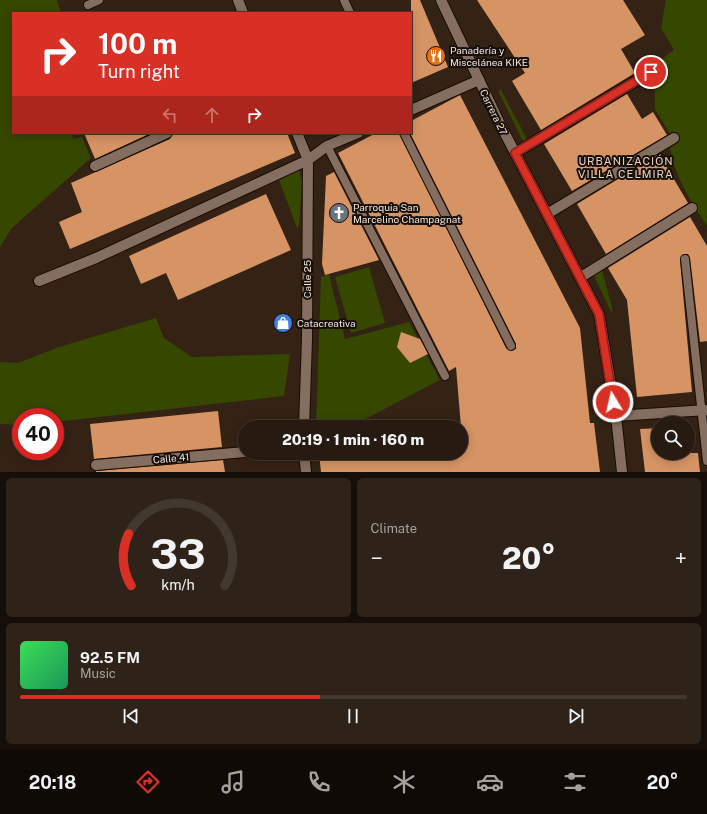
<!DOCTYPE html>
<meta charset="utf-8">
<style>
:root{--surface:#271a10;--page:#2f2319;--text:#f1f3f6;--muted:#a4a19f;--line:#433830;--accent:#d93025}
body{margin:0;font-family:"Public Sans",sans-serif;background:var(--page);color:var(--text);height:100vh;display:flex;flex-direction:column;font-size:15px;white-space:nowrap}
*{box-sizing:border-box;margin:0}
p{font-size:13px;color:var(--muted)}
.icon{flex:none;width:22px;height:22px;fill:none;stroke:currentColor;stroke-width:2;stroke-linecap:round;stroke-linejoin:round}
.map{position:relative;height:472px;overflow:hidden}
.panel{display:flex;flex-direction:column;gap:6px;padding:6px;background:#150e09;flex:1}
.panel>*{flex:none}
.top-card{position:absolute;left:12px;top:12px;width:400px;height:122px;border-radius:0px;box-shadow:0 2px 10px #0003,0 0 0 1px var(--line);background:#d93025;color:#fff;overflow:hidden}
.fabs{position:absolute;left:651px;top:416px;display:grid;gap:8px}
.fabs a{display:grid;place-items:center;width:44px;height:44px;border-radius:50%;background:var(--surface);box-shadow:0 2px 10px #0003,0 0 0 1px var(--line);font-size:20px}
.speed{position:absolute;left:12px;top:408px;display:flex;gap:8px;font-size:20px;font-weight:700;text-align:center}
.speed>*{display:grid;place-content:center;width:52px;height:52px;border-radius:50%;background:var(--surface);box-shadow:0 2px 10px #0003,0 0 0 1px var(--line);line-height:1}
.speed .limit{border:6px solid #d22;background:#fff;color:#111}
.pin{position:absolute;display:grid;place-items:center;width:34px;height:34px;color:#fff;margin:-17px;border:2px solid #fff;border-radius:50%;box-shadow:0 1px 4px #0007}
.me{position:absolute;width:44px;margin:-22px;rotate:351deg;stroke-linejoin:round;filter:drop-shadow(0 0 3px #0008)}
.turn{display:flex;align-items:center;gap:14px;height:84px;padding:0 20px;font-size:18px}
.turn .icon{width:52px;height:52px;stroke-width:2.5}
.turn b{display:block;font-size:28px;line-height:34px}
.lanes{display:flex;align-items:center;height:38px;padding:0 20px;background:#0003;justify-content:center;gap:20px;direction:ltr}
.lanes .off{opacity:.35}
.big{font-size:30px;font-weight:800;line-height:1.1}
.panel .card{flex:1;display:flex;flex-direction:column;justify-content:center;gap:6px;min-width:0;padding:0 14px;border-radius:6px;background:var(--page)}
.panel .dial{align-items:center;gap:0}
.dial svg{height:104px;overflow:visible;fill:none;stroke:var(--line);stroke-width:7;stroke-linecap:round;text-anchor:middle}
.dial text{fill:var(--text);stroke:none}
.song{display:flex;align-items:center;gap:12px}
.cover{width:48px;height:48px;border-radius:6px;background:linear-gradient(135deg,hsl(130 70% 55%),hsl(150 70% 35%))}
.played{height:4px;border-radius:2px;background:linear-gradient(90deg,var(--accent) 45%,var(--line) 45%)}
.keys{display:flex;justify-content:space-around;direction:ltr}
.heat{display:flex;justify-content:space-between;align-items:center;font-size:22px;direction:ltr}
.panel .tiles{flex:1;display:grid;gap:6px;grid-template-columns:1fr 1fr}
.card:last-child{grid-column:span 2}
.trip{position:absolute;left:238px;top:420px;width:230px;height:40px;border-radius:20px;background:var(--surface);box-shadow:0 2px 10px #0003,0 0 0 1px var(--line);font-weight:800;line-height:40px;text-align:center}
.menu{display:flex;height:64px;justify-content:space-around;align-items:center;background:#100a06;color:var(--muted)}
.menu .icon{width:28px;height:28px}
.menu .active{color:var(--accent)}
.menu b{font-size:18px;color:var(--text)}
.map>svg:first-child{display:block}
</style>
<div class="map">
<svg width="707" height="472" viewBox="0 0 707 472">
<rect width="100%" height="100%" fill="#342215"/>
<!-- green -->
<path fill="#364700" d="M0 0H57L61 13H13V133H72L73 139 82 137 91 158 12 228 0 247Z
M666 0H707V226C691 201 675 178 670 148L678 142 673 133 671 136 655 109V76L652 66 674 50 661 28Z
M501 90 528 141H523L498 91Z
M299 169 302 183 299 226 297 228 276 172Z
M369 267 385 323 351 333 335 277Z
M602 270 612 308V314L595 278V275Z
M329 274 345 339 409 322 440 380 350 427H316L321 277Z
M156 318 164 338 192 357 290 354 284 396 55 422V417H21V425L0 424V362L18 363 59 347Z"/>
<!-- building -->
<path fill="#d69363" d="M411 0H420L448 67 411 83Z
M477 0H623L645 35 621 49 635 73 541 130 512 81 525 73Z
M627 94 642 119 653 112 667 135 572 191 544 144Z
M460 95 580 328 590 423H594L600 472H321L319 453H461V427L456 367 449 371 338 153 376 133H399L506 348 511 351 516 349V344L410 133 411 121Z
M84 133H151L95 159Z
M173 133H287L295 153 70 249 59 222 82 212 71 183 170 139Z
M659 154 688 203 606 254 577 204Z
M334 172 379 260 325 275 322 264 326 176Z
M266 194 291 250 178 300 166 273 141 284 129 256Z
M690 217 707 246V341L700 342 690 258 688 254H684L680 260 692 392 637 397 627 300 608 268Z
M401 332 420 339 428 354 410 363 397 347Z
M218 411 222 447 94 459 90 424Z
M658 428V453H698L700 472H645L640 429Z
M223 460 225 472H96V471Z"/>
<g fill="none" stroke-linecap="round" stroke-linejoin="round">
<defs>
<path id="service" d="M344 0 350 13
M88 5 99 0
M404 133 511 346
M327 146 445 376
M685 259 707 461"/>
<path id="minor" d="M238 0 243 13
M411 110 479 80
M297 133 308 160 307 339 304 427
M515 153 651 72
M95 166 167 133
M547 214 674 138
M581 277 692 208
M39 281 96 258 308 160 327 146 358 133
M616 416 707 410
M304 453 306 472
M96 465 245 452"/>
<path id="tertiary" d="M441 0 499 122 599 314 616 416 622 472"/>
</defs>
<!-- service casing -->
<use href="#service" stroke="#1b0b02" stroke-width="10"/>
<!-- minor casing -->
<use href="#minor" stroke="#1b0b02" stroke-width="12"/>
<!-- tertiary casing -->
<use href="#tertiary" stroke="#1b0b02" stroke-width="12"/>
<!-- service -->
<use href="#service" stroke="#846e5f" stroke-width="8"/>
<!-- minor -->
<use href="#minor" stroke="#846e5f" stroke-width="10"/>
<!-- tertiary -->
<use href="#tertiary" stroke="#846e5f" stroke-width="10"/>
</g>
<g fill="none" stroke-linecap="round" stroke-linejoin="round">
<defs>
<path id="route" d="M613 402 599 314 515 153 651 72"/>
</defs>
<!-- route casing -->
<use href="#route" stroke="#8d1f18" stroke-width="10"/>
<!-- route -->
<use href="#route" stroke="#d93025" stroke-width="7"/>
</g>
<!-- icons -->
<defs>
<symbol id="restaurant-disc" viewBox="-11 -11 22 22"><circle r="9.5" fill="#e8710a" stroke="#160e08"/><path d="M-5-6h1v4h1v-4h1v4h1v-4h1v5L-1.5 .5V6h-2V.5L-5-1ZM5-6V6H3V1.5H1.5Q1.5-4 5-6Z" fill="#fff"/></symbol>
<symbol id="church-disc" viewBox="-11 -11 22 22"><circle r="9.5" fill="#6b7280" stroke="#160e08"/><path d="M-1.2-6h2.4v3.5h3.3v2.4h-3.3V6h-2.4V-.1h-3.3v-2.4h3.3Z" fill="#fff"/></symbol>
<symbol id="shop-disc" viewBox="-11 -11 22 22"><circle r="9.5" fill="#3f7fe0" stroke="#160e08"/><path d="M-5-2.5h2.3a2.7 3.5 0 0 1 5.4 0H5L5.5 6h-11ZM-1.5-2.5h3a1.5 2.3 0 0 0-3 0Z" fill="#fff"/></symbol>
</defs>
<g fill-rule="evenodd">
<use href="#restaurant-disc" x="425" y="45" width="22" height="22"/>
<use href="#church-disc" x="328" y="202" width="22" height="22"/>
<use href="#shop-disc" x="272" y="312" width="22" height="22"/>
</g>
<g text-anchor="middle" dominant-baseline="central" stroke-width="4" stroke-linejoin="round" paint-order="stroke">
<!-- poi labels -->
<g font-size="10" fill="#f3e6de" stroke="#160e08" text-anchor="start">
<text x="450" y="50">Panadería y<tspan x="450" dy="12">Miscelánea KIKE</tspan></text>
<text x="353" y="207">Parroquia San<tspan x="353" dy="12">Marcelino Champagnat</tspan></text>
<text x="297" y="323">Catacreativa</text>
</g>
<!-- street labels -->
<g font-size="10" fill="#f3e6de" stroke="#160e08">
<text transform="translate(494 112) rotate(64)">Carrera 27</text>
<text transform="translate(307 279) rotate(-90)">Calle 25</text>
<text transform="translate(171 458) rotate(-5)">Calle 41</text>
</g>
<!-- neighbourhood labels -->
<g font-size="11" letter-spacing="1" fill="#ebd2c1" stroke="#160e08">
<text x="626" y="161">URBANIZACIÓN<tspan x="626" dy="13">VILLA CELMIRA</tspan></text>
</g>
</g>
</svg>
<div class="fabs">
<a><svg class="icon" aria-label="search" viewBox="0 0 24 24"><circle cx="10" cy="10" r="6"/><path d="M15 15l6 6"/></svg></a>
</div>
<div class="speed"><div class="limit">40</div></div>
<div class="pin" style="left:651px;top:72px;background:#d93025"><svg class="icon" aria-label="arrive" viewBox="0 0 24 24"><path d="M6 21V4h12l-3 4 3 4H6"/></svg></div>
<svg class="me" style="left:613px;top:402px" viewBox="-20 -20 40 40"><circle r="17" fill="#d93025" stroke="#fff" stroke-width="3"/><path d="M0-11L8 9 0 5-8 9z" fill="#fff"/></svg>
<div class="trip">20:19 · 1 min · 160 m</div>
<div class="top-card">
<div class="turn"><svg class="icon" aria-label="right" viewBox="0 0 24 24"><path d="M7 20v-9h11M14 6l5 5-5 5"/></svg><div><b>100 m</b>Turn right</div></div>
<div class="lanes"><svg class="icon off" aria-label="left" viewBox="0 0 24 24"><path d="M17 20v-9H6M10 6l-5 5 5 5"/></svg><svg class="icon off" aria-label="ahead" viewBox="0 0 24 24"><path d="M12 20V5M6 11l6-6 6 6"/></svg><svg class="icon" aria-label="right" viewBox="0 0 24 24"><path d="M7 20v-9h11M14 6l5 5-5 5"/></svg></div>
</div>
</div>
<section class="panel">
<div class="tiles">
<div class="card dial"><svg viewBox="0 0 100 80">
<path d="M14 69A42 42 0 1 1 86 69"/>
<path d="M14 69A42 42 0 0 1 12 29" stroke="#d93025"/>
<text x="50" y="56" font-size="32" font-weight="700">33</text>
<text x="50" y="72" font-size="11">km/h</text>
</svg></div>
<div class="card"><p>Climate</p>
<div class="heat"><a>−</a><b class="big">20°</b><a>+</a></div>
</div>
<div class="card">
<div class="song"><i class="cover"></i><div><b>92.5 FM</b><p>Music</p></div></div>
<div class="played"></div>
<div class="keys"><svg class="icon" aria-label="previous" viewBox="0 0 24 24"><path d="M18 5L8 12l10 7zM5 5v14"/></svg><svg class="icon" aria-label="pause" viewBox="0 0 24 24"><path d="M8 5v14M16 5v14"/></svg><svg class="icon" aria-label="next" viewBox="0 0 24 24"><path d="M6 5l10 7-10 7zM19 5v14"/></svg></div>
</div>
</div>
</section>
<nav class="menu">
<b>20:18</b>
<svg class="icon active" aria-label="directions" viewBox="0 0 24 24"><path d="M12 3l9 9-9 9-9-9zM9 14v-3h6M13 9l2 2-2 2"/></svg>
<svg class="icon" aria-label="music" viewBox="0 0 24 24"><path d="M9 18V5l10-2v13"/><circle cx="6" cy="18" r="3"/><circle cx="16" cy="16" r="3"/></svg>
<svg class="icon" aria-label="phone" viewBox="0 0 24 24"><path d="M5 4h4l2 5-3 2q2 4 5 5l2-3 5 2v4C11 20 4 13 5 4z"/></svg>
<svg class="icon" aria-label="climate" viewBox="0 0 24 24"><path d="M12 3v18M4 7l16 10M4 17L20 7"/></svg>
<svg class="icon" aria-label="car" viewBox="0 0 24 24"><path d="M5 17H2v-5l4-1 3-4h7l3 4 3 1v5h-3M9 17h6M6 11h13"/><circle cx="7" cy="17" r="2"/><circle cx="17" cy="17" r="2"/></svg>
<svg class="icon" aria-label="filters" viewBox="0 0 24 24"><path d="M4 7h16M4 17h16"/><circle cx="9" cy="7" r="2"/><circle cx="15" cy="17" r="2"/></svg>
<b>20°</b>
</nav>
